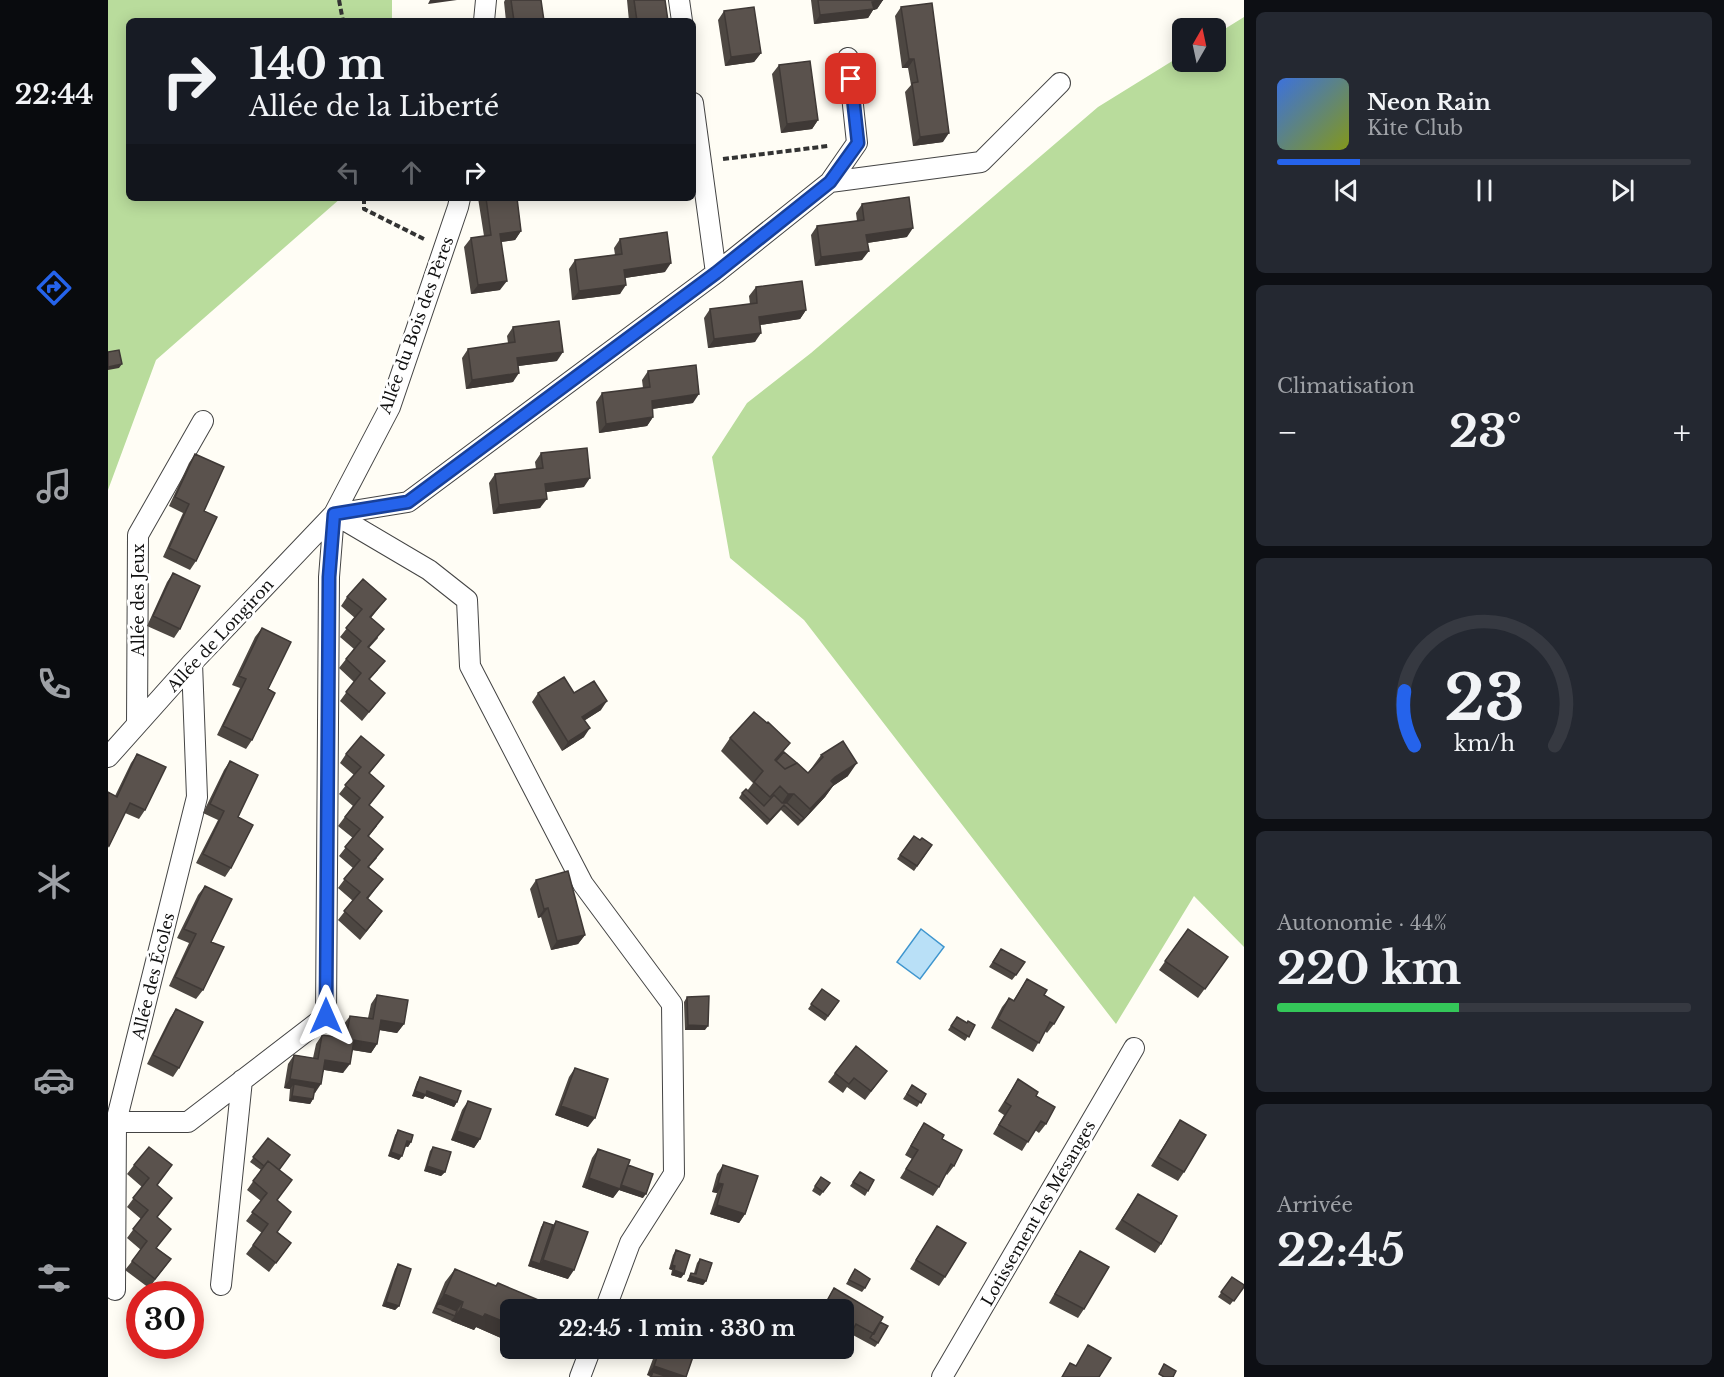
<!DOCTYPE html>
<html lang="fr">
<meta charset="utf-8">
<style>
:root{--surface:#171b24;--page:#242831;--text:#f1f3f6;--muted:#9ea1a6;--line:#363941;--accent:#2563eb}
body{margin:0;font-family:"Libre Baskerville",serif;background:var(--page);color:var(--text);height:100vh;display:flex;flex-direction:column;font-size:22px;white-space:nowrap}
*{box-sizing:border-box;margin:0}
p{font-size:20px;color:var(--muted)}
.icon{flex:none;width:33px;height:33px;fill:none;stroke:currentColor;stroke-width:2;stroke-linecap:round;stroke-linejoin:round}
.map{position:relative;flex:1;overflow:hidden}
.details{display:flex;flex-direction:column;gap:12px;padding:12px;background:#0d0f14;width:480px}
.details>*{flex:none}
.hud{position:absolute;left:18px;top:18px;width:570px;height:183px;border-radius:9px;box-shadow:0 3px 15px #0003;background:#171b24;color:var(--text);overflow:hidden}
.needle{width:39px;rotate:9deg}
.controls{position:absolute;left:1064px;top:18px;display:grid;gap:12px}
.controls a{display:grid;place-items:center;width:54px;height:54px;border-radius:9px;background:var(--surface);box-shadow:0 3px 15px #0003;font-size:30px}
.speed{position:absolute;left:18px;top:1281px;display:flex;gap:12px;font-size:30px;font-weight:700;text-align:center}
.speed>*{display:grid;place-content:center;width:78px;height:78px;border-radius:50%;background:var(--surface);box-shadow:0 3px 15px #0003;line-height:1}
.speed .limit{border:9px solid #d22;background:#fff;color:#111}
.pin{position:absolute;display:grid;place-items:center;width:51px;height:51px;color:#fff;margin:-26px;border-radius:12px;box-shadow:0 3px 9px #0006}
.me{position:absolute;width:66px;margin:-33px;rotate:0deg;stroke-linejoin:round;filter:drop-shadow(0 0 4px #0008)}
.turn{display:flex;align-items:center;gap:21px;height:126px;padding:0 24px;font-size:27px}
.turn .icon{width:78px;height:78px;stroke-width:2.5}
.turn b{display:block;font-size:42px;line-height:51px}
.lanes{display:flex;align-items:center;height:57px;padding:0 24px;background:#0003;justify-content:center;gap:30px;direction:ltr}
.lanes .off{opacity:.35}
.big{font-size:45px;font-weight:800;line-height:1.1}
.details .card{flex:1;display:flex;flex-direction:column;justify-content:center;gap:9px;min-width:0;padding:0 21px;border-radius:9px;background:var(--page)}
.details .dial{align-items:center;gap:0}
.dial svg{height:156px;overflow:visible;fill:none;stroke:var(--line);stroke-width:7;stroke-linecap:round;text-anchor:middle}
.dial text{fill:var(--text);stroke:none}
.song{display:flex;align-items:center;gap:18px}
.cover{width:72px;height:72px;border-radius:9px;background:linear-gradient(135deg,hsl(220 70% 55%),hsl(70 70% 35%))}
.played{height:6px;border-radius:3px;background:linear-gradient(90deg,var(--accent) 20%,var(--line) 20%)}
.keys{display:flex;justify-content:space-around;direction:ltr}
.heat{display:flex;justify-content:space-between;align-items:center;font-size:33px;direction:ltr}
.charge{height:9px;border-radius:4px;background:linear-gradient(90deg,#34c759 44%,var(--line) 0)}
.trip{position:absolute;left:392px;top:1299px;width:354px;height:60px;border-radius:9px;background:var(--surface);box-shadow:0 3px 15px #0003;font-weight:800;line-height:60px;text-align:center}
main{display:flex;flex:1;min-height:0}
.tabs{display:flex;flex-direction:column;width:108px;justify-content:space-around;align-items:center;background:#090b0e;color:var(--muted)}
.tabs .icon{width:42px;height:42px}
.tabs .on{color:var(--accent)}
.tabs b{font-size:27px;color:var(--text)}
.map>svg:first-child{display:block}
</style>
<main>
<nav class="tabs">
<b>22:44</b>
<svg class="icon on" aria-label="directions" viewBox="0 0 24 24"><path d="M12 3l9 9-9 9-9-9zM9 14v-3h6M13 9l2 2-2 2"/></svg>
<svg class="icon" aria-label="music" viewBox="0 0 24 24"><path d="M9 18V5l10-2v13"/><circle cx="6" cy="18" r="3"/><circle cx="16" cy="16" r="3"/></svg>
<svg class="icon" aria-label="phone" viewBox="0 0 24 24"><path d="M5 4h4l2 5-3 2q2 4 5 5l2-3 5 2v4C11 20 4 13 5 4z"/></svg>
<svg class="icon" aria-label="climate" viewBox="0 0 24 24"><path d="M12 3v18M4 7l16 10M4 17L20 7"/></svg>
<svg class="icon" aria-label="car" viewBox="0 0 24 24"><path d="M5 17H2v-5l4-1 3-4h7l3 4 3 1v5h-3M9 17h6M6 11h13"/><circle cx="7" cy="17" r="2"/><circle cx="17" cy="17" r="2"/></svg>
<svg class="icon" aria-label="filters" viewBox="0 0 24 24"><path d="M4 7h16M4 17h16"/><circle cx="9" cy="7" r="2"/><circle cx="15" cy="17" r="2"/></svg>
</nav>
<div class="map">
<svg width="1136" height="1377" viewBox="0 0 1136 1377">
<rect width="100%" height="100%" fill="#fffdf5"/>
<!-- forest -->
<path fill="#b9dc9c" d="M0 0H284V21H21V198H233L48 360 0 490Z
M1136 17V947L1086 896 1008 1024 696 620 622 558 604 457 639 403 703 353 990 107 1074 55V62H1107V35Z"/>
<!-- water -->
<path fill="#b9e0f7" stroke="#3f96cf" stroke-width="1.5" d="M813 929 836 947 812 979 789 962Z"/>
<g fill="none" stroke-linecap="round" stroke-linejoin="round">
<defs>
<path id="street" d="M571 0 574 21
M376 21 378 0
M585 103 608 273
M722 182 749 143 740 58
M226 514 321 570 359 600 362 666 475 884 564 1004 566 1174 522 1243 497 1310
M226 514 300 502 608 273 722 182 873 162 952 83
M29 724 30 535 95 421
M0 757 84 663 226 514 282 407 350 207 352 198
M8 1122H80L218 1016 221 577 226 514
M113 1285 134 1080
M7 1290 8 1122 89 797 84 663
M472 1377 483 1348
M834 1377 1026 1048"/>
</defs>
<!-- street casing -->
<use href="#street" stroke="#444" stroke-width="22"/>
<!-- path -->
<path stroke="#333" stroke-width="4" stroke-dasharray="6 3" stroke-linecap="butt" d="M231 0 235 21
M615 159 720 146
M256 198V209L316 239"/>
<!-- street -->
<use href="#street" stroke="#fff" stroke-width="20"/>
</g>
<!-- wall -->
<path fill="#4d4742" d="M397 0H433L436 21H398L396 2Z
M519 0H557L560 21H521Z
M703 0H775L769 9 765 10 760 18 706 24Z
M793 7 835 142 805 146 797 92 803 85 800 68H794L787 16Z
M616 11 653 53 646 62 617 66 610 20Z
M671 65 710 120 704 129 673 133 664 74Z
M370 198H409L413 231 407 240 393 242 392 290 363 294 356 247 363 238 376 236Z
M754 204 799 237 759 243 754 260 707 266 703 235 709 226 749 221 748 213Z
M512 239 557 272 517 278 512 294 464 300 461 269 467 260 507 255 506 248Z
M648 287 698 310 692 319 652 325 647 342 600 348 596 318 602 309 642 304 641 296Z
M405 327 449 361 410 366 405 382 358 389 354 358 360 349 400 343 399 336Z
M540 371 585 403 544 409 545 417 539 426 491 433 488 402 494 393 535 388 534 380Z
M433 453 476 487 438 492 432 508 385 514 381 483 387 474 428 469 427 462Z
M87 454 96 511 88 561 82 570 55 557 75 513 61 506 81 463Z
M65 573 72 629 66 638 39 626 59 582Z
M239 597 278 599 263 618 270 638 261 648 270 670 261 680 277 693 254 721 232 701 246 682 231 668 246 649 232 637 247 618 233 606Z
M154 628 160 689 144 740 138 749 109 735 132 688 124 685 147 637Z
M430 693H466L493 710 477 720 476 737 454 751 424 702Z
M622 738 676 752 700 773 713 755 740 776 725 786 717 797 690 826 673 810 659 825 631 798 634 793 639 791 645 783 613 751Z
M29 754 37 810 31 819 17 813 0 848V792L7 796 23 763Z
M238 754 276 755 261 774 276 786 261 805 269 826 261 836 269 858 261 867 275 879 260 899 268 920 252 940 230 920 245 901 230 888 245 868 231 856 245 838 230 826 245 806 231 794 246 775 232 763Z
M122 761 130 817 123 868 117 877 88 863 110 820 95 813 116 770Z
M806 836 812 840 824 845 806 871 789 859Z
M428 880 477 935 470 944 443 950 433 917 430 918 422 889Z
M97 886 95 990 88 999 61 986 81 943 69 938 90 895Z
M1080 929 1120 957 1090 998 1051 970Z
M893 949 908 975 904 980 881 967Z
M919 979 936 995 946 1024 939 1033 937 1031 925 1052 883 1028 894 1007 901 998 905 1001Z
M714 989 731 1001 717 1021 700 1009Z
M269 995 296 1024 289 1033 271 1030 269 1044 263 1053 244 1050 235 1073 216 1070 207 1093H206L205 1099 202 1104 181 1101 182 1089 176 1088 180 1064 186 1055 205 1058 208 1044 214 1035 233 1038 235 1025 242 1016 260 1018 263 1004Z
M579 997 597 1030H577L576 1002Z
M68 1009 71 1068 65 1077 39 1064 62 1018Z
M849 1017 859 1023 867 1025 857 1041 840 1030Z
M467 1068 480 1127 447 1115 461 1077Z
M727 1073 772 1080 757 1100 739 1087 735 1093 720 1082Z
M312 1077 349 1102 346 1107 317 1096 315 1099 304 1096 309 1082Z
M910 1079 928 1096 938 1124 931 1133 927 1130 914 1151 885 1134 896 1115 890 1111Z
M804 1085 818 1094 809 1107 795 1099Z
M360 1101 372 1139 366 1148 343 1140 354 1110Z
M1072 1120 1076 1172 1070 1181 1043 1166Z
M816 1123 834 1139 846 1166 839 1175 838 1174 831 1187 825 1196 792 1178 804 1159 797 1155 810 1132Z
M290 1130 303 1142 300 1147 297 1146 291 1160 280 1156 287 1135Z
M160 1138 171 1170 169 1200V1232L183 1243 161 1272 138 1254 154 1233 138 1221 153 1201 139 1190 153 1170 142 1162Z
M325 1147 337 1172 333 1176 316 1171 322 1151Z
M490 1149 520 1165 535 1198 511 1190 505 1198 474 1187 484 1158Z
M26 1165 49 1185V1248L63 1259 41 1288 17 1270 33 1250 19 1238 33 1219 19 1207 34 1187 19 1174Z
M615 1165 637 1214 631 1223 602 1214 609 1193 604 1192 609 1174Z
M752 1172 766 1180 757 1196 742 1186Z
M722 1183 712 1196 704 1191 707 1186Z
M1030 1194 1053 1244 1047 1253 1007 1229Z
M448 1221 460 1279 420 1266 433 1227 436 1222 445 1225Z
M829 1226 837 1277 831 1286 802 1269Z
M568 1250 576 1274 573 1278 563 1275 564 1270 561 1269 565 1255Z
M972 1251 976 1309 970 1318 941 1303 966 1260Z
M592 1259 598 1281 595 1285 579 1281 583 1273H586L589 1263Z
M290 1264 291 1306 287 1310 274 1306 287 1269Z
M347 1269 388 1286 390 1283 402 1342 368 1327 366 1330 324 1313 337 1282Z
M747 1269 757 1288 754 1292 738 1284Z
M1124 1277 1136 1287 1122 1305 1110 1297Z
M726 1288 772 1322 770 1343 767 1347 743 1334 735 1346V1310H713Z
M549 1348H588L578 1377H541L542 1376 539 1375Z"/>
<!-- shaded-wall -->
<path fill="#3f3936" d="M322 0H349L320 4Z
M775 0 769 9 765 10 760 18 706 24 712 15 764 2Z
M653 53 646 62 617 66 623 57Z
M801 59H806L800 68H794Z
M710 120 704 129 673 133 679 124Z
M841 133 835 142 805 146 812 137Z
M805 228 799 237 752 244 758 235Z
M413 231 407 240 385 243 392 234Z
M761 251 754 260 707 266 713 257Z
M563 263 557 272 510 279 516 270Z
M399 281 392 290 363 294 370 285Z
M518 285 512 294 464 300 471 291Z
M698 310 692 319 645 326 651 317Z
M653 333 647 342 600 348 606 339Z
M455 352 449 361 403 367 409 358Z
M14 364 11 368 0 370V367Z
M411 373 405 382 358 389 364 380Z
M591 394 585 403 537 410 544 401Z
M545 417 539 426 491 433 498 424Z
M482 478 476 487 431 493 437 484Z
M439 499 432 508 385 514 391 505Z
M499 701 493 710 468 726 474 717Z
M482 728 476 737 454 751 460 742Z
M749 763 740 776 725 786 717 797 693 823 727 777Z
M680 794H686L677 806 676 805 659 825Z
M440 908 433 917 430 918 436 909Z
M477 935 470 944 443 950 449 941Z
M273 1020 296 1024 289 1033 266 1029Z
M580 1025 600 1026 597 1030H577Z
M246 1040 269 1044 263 1053 239 1049Z
M217 1060 242 1064 235 1073 211 1069Z
M182 1079 213 1084 207 1093 185 1089 186 1084 182 1089 176 1088Z
M307 1091H319L349 1102 346 1107 317 1096 315 1099 304 1096Z
M184 1096 205 1099 202 1104 181 1101Z
M453 1106 487 1118 480 1127 447 1115Z
M349 1131 372 1139 366 1148 343 1140Z
M299 1141 303 1142 300 1147 296 1146Z
M283 1152 294 1156 291 1160 280 1156Z
M319 1166 337 1172 333 1176 316 1171Z
M481 1178 512 1185 538 1194 535 1198 511 1190 505 1198 474 1187Z
M610 1183 615 1184 609 1193 604 1192Z
M609 1205 637 1214 631 1223 602 1214Z
M435 1260 466 1270 460 1279 420 1266 423 1261 432 1264Z
M564 1265 567 1266 564 1270 561 1269Z
M566 1270 576 1274 573 1278 563 1275Z
M582 1276 598 1281 595 1285 579 1281Z
M336 1294 355 1302 345 1316 330 1303Z
M278 1302 291 1306 287 1310 274 1306Z
M353 1308 377 1314 402 1319V1342L368 1327 366 1330 343 1321Z
M546 1366 577 1377H544L545 1372 542 1376 539 1375Z"/>
<!-- building -->
<path fill="#5a524d" stroke="#3f3936" stroke-width="1.5" d="M403 0H433L436 21H406Z
M526 0H557L560 21H529Z
M710 0H775L764 2 766 9 712 15Z
M824 3 841 133 812 137 804 83 810 82 806 59H801L793 7Z
M646 7 653 53 623 57 616 11Z
M702 61 710 120 679 124 671 65Z
M801 197 805 228 758 235 761 251 713 257 709 226 756 220 754 204Z
M378 198H409L413 231 392 234 399 281 370 285 363 238 383 235Z
M559 232 563 263 516 270 518 285 471 291 467 260 514 254 512 239Z
M694 281 698 310 651 317 653 333 606 339 602 309 649 303 648 287Z
M451 321 455 352 409 358 411 373 364 380 360 349 407 342 405 327Z
M11 350 14 364 0 367V352Z
M588 365 591 394 544 401 545 417 498 424 494 393 542 387 540 371Z
M479 448 482 478 437 484 439 499 391 505 387 474 435 468 433 453Z
M87 454 116 467 96 511 109 517 88 561 61 548 81 504 67 497Z
M65 573 92 586 72 629 45 616Z
M255 579 278 599 262 617 276 629 260 647 277 661 261 679 277 693 261 712 238 692 253 673 238 659 253 641 238 628 254 609 239 597Z
M154 628 183 642 160 689 167 693 144 740 115 726 138 679 131 676Z
M456 677 466 693 486 681 499 701 474 717 482 728 460 742 430 693Z
M646 712 659 723 660 722 682 743 667 760 677 769 689 763 700 773 715 757 713 755 735 741 749 763 727 777 723 781 726 784 702 809 686 794H680L672 786 662 797 646 782 655 771 622 738Z
M253 736 276 755 261 773 276 786 261 805 275 817 260 836 275 849 260 867 275 879 259 898 274 911 258 931 236 911 252 892 236 879 252 860 237 847 252 829 237 817 252 798 237 785 253 767 238 754Z
M676 752 689 763 677 769 668 761Z
M29 754 58 767 37 810 22 803 1 846 0 845V792L9 797Z
M122 761 150 775 130 817 145 825 123 868 95 854 116 811 102 804Z
M638 789 656 806 666 795 674 803H679L696 818 693 821 676 805 662 820 634 793Z
M806 836 812 840 814 838 824 845 809 866 792 855Z
M460 871 477 935 449 941 440 908 436 909 428 880Z
M97 886 124 899 103 942 116 947 95 990 67 977 88 934 76 929Z
M1080 929 1120 957 1097 989 1057 961Z
M893 949 917 962 908 975 885 962Z
M919 979 939 990 936 995 956 1007 946 1024 942 1022 931 1043 890 1019 901 998 906 1001Z
M714 989 731 1001 720 1016 703 1004Z
M269 995 300 1000 296 1024 273 1020 269 1044 246 1040 242 1064 217 1060 213 1084 182 1079 186 1055 210 1059 214 1035 238 1038 242 1016 265 1019Z
M601 996 600 1026 580 1025 579 997Z
M68 1009 95 1022 71 1068 45 1055Z
M849 1017 859 1023 860 1021 867 1025 861 1037 843 1026Z
M748 1046 779 1071 763 1091 746 1078 741 1084 727 1073Z
M467 1068 500 1079 487 1118 453 1106Z
M312 1077 353 1091 349 1102 319 1091 318 1095 307 1091Z
M910 1079 930 1092 928 1096 947 1107 938 1124 933 1121 920 1142 891 1125 903 1106 897 1102Z
M186 1084 207 1088 205 1099 184 1096Z
M804 1085 818 1094 813 1103 799 1094Z
M360 1101 383 1109 372 1139 349 1131Z
M1072 1120 1098 1135 1076 1172 1050 1157Z
M816 1123 836 1135 834 1139 854 1150 846 1166 843 1164 831 1187 798 1169 810 1150 803 1146Z
M290 1130 305 1135 303 1142 299 1141 294 1156 283 1152Z
M160 1138 182 1155 171 1170 160 1161 156 1166 145 1157Z
M41 1147 64 1165 49 1185 64 1198 49 1217 63 1229 48 1248 63 1259 47 1279 24 1261 39 1241 25 1229 40 1210 25 1198 41 1178 26 1165Z
M325 1147 343 1152 337 1172 319 1166Z
M490 1149 522 1160 512 1189 481 1178Z
M160 1161 184 1180 169 1200 183 1212 169 1232 183 1243 168 1263 145 1245 160 1224 144 1212 159 1193 145 1181Z
M520 1165 545 1174 538 1194 513 1185Z
M615 1165 650 1176 637 1214 609 1205 615 1184 610 1183Z
M752 1172 766 1180 760 1191 745 1182Z
M713 1177 722 1183 715 1192 707 1186Z
M1030 1194 1069 1216 1053 1244 1014 1220Z
M448 1221 480 1232 466 1270 435 1260Z
M436 1222 445 1225 432 1264 423 1261Z
M829 1226 858 1243 837 1277 808 1260Z
M568 1250 582 1255 576 1274 566 1270 567 1266 564 1265Z
M972 1251 1001 1267 976 1309 947 1294Z
M592 1259 604 1263 598 1281 582 1276 583 1273 588 1274Z
M290 1264 303 1269 291 1306 278 1302Z
M347 1269 388 1286 390 1283 435 1302 432 1310H402V1319L399 1323 377 1314 375 1317 353 1308 355 1302 336 1294Z
M747 1269 762 1279 757 1288 741 1280Z
M1124 1277 1136 1285V1287L1126 1301 1113 1292Z
M726 1288 775 1317 766 1334 748 1324 740 1339 735 1336V1310H714Z
M330 1303 349 1311 347 1316 328 1308Z
M772 1322 780 1326 770 1343 762 1338Z
M396 1327 402 1330V1336L393 1332Z
M980 1345 1003 1358 991 1377H954L962 1363 968 1366Z
M552 1348H588L578 1377 546 1366Z
M1056 1364 1068 1371 1065 1377H1056L1051 1374Z
M545 1372 560 1377H543Z"/>
<g fill="none" stroke-linecap="round" stroke-linejoin="round">
<defs>
<path id="route" d="M218 1016 221 577 226 514 300 502 608 273 722 182 750 143 743 79"/>
</defs>
<!-- route casing -->
<use href="#route" stroke="#184099" stroke-width="15"/>
<!-- route -->
<use href="#route" stroke="#2563eb" stroke-width="10"/>
</g>
<g text-anchor="middle" dominant-baseline="central" stroke-width="6" stroke-linejoin="round" paint-order="stroke">
<!-- street labels -->
<g font-size="16" fill="#111" stroke="#fff">
<text transform="translate(308 325) rotate(-70)">Allée du Bois des Pères</text>
<text transform="translate(30 600) rotate(-90)">Allée des Jeux</text>
<text transform="translate(112 635) rotate(-47)">Allée de Longiron</text>
<text transform="translate(45 976) rotate(-76)">Allée des Écoles</text>
<text transform="translate(930 1213) rotate(-60)">Lotissement les Mésanges</text>
</g>
</g>
</svg>
<div class="controls">
<a><svg class="needle" viewBox="-14 -14 28 28"><path d="M0-13l5 13h-10z" fill="#e53935"/><path d="M0 13l5-13h-10z" fill="#9ea1a6"/></svg></a>
</div>
<div class="speed"><div class="limit">30</div></div>
<div class="pin" style="left:743px;top:79px;background:#d93025"><svg class="icon" aria-label="arrive" viewBox="0 0 24 24"><path d="M6 21V4h12l-3 4 3 4H6"/></svg></div>
<svg class="me" style="left:218px;top:1016px" viewBox="-20 -20 40 40"><path d="M0-17L14 15 0 8-14 15z" fill="#2563eb" stroke="#fff" stroke-width="4"/></svg>
<div class="trip">22:45 · 1 min · 330 m</div>
<div class="hud">
<div class="turn"><svg class="icon" aria-label="right" viewBox="0 0 24 24"><path d="M7 20v-9h11M14 6l5 5-5 5"/></svg><div><b>140 m</b>Allée de la Liberté</div></div>
<div class="lanes"><svg class="icon off" aria-label="left" viewBox="0 0 24 24"><path d="M17 20v-9H6M10 6l-5 5 5 5"/></svg><svg class="icon off" aria-label="ahead" viewBox="0 0 24 24"><path d="M12 20V5M6 11l6-6 6 6"/></svg><svg class="icon" aria-label="right" viewBox="0 0 24 24"><path d="M7 20v-9h11M14 6l5 5-5 5"/></svg></div>
</div>
</div>
<section class="details">
<div class="card">
<div class="song"><i class="cover"></i><div><b>Neon Rain</b><p>Kite Club</p></div></div>
<div class="played"></div>
<div class="keys"><svg class="icon" aria-label="previous" viewBox="0 0 24 24"><path d="M18 5L8 12l10 7zM5 5v14"/></svg><svg class="icon" aria-label="pause" viewBox="0 0 24 24"><path d="M8 5v14M16 5v14"/></svg><svg class="icon" aria-label="next" viewBox="0 0 24 24"><path d="M6 5l10 7-10 7zM19 5v14"/></svg></div>
</div>
<div class="card"><p>Climatisation</p>
<div class="heat"><a>−</a><b class="big">23°</b><a>+</a></div>
</div>
<div class="card dial"><svg viewBox="0 0 100 80">
<path d="M14 69A42 42 0 1 1 86 69"/>
<path d="M14 69A42 42 0 0 1 9 41" stroke="#2563eb"/>
<text x="50" y="56" font-size="32" font-weight="700">23</text>
<text x="50" y="72" font-size="11">km/h</text>
</svg></div>
<div class="card"><p>Autonomie · 44%</p><b class="big">220 km</b><div class="charge"></div></div>
<div class="card"><p>Arrivée</p><b class="big">22:45</b></div>
</section>
</main>
